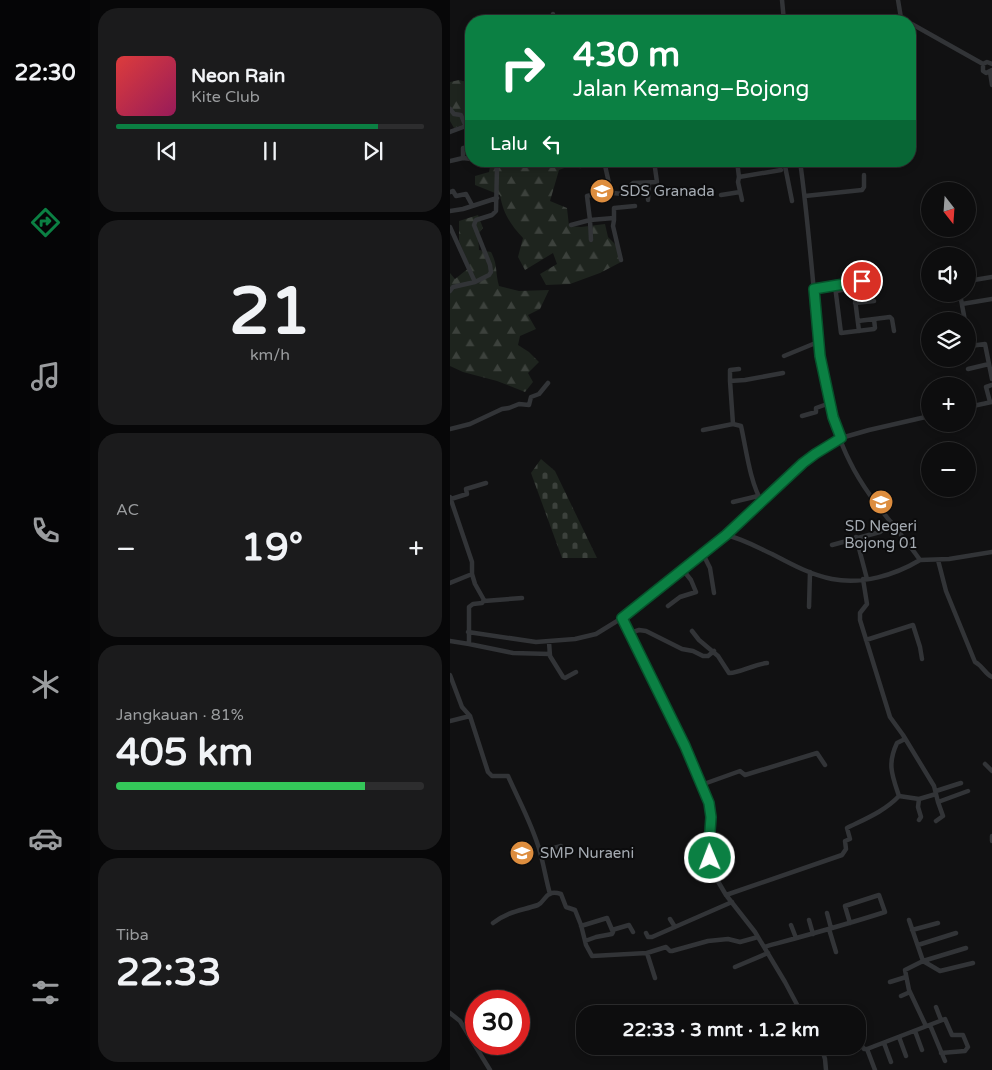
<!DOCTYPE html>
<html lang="id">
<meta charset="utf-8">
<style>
:root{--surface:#0d0d0e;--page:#1b1b1c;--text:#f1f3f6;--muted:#9a9c9e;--line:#2d2d2e;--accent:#0b8043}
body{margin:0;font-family:"Varela Round",sans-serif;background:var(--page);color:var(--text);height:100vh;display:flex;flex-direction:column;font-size:19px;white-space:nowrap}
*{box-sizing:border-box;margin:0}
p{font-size:16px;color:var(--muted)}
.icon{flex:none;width:28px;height:28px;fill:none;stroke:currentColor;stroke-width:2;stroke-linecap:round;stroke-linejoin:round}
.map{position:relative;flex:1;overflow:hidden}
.drawer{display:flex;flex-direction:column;gap:8px;padding:8px;background:#070708;width:360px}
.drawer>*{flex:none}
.banner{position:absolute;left:15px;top:15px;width:451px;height:152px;border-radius:20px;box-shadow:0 2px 8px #0003,0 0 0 1px var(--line);background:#0b8043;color:#fff;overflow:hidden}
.needle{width:32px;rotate:163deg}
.controls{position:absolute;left:471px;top:182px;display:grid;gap:10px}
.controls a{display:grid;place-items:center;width:55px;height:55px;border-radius:50%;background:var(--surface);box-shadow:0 2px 8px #0003,0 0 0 1px var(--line);font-size:25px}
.speed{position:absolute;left:15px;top:990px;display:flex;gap:10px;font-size:25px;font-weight:700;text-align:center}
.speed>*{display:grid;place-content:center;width:65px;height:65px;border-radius:50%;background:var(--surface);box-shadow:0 2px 8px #0003,0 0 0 1px var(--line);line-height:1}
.speed .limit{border:8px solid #d22;background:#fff;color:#111}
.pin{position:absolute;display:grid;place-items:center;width:42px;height:42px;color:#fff;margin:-21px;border:2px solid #fff;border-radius:50%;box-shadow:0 1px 5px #0007}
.me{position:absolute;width:55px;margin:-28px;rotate:359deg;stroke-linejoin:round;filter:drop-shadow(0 0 4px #0008)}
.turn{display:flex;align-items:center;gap:18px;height:105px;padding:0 25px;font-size:22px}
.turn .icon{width:65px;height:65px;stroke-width:2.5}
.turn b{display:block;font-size:35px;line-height:42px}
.then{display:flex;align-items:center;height:48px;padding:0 25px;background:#0003;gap:10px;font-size:19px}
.big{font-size:38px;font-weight:800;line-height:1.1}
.drawer .widget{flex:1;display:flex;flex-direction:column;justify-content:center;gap:8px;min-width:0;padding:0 18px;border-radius:20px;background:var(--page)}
.drawer .dial{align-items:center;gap:0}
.dial b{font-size:65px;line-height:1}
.song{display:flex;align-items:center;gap:15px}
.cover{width:60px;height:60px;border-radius:8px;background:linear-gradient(135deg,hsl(0 70% 55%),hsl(330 70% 35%))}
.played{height:5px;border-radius:2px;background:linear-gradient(90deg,var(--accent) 85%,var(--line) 85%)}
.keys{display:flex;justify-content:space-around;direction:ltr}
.heat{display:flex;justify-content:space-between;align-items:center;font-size:28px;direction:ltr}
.charge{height:8px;border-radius:4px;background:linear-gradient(90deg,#34c759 81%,var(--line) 0)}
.trip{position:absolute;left:126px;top:1005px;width:290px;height:50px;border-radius:20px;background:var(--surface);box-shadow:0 2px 8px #0003,0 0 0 1px var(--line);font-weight:800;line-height:50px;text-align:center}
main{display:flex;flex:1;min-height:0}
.menu{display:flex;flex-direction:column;width:90px;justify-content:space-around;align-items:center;background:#050506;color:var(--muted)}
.menu .icon{width:35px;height:35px}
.menu .active{color:var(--accent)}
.menu b{font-size:22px;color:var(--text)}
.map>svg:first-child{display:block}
</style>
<main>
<nav class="menu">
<b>22:30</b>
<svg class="icon active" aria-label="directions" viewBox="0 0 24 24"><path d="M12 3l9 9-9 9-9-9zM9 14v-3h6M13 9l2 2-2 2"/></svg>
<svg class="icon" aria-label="music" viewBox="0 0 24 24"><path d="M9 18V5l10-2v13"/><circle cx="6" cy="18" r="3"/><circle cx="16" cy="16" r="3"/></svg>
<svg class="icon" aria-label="phone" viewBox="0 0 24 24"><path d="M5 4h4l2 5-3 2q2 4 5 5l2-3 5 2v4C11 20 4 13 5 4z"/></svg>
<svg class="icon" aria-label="climate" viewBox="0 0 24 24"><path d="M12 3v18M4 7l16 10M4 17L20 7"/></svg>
<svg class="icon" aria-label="car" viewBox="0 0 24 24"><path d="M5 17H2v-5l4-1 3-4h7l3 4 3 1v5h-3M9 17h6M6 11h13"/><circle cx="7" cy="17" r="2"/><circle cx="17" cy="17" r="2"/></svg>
<svg class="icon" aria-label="filters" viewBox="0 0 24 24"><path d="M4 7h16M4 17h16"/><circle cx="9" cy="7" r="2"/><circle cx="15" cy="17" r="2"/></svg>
</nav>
<section class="drawer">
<div class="widget">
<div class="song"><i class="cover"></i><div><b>Neon Rain</b><p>Kite Club</p></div></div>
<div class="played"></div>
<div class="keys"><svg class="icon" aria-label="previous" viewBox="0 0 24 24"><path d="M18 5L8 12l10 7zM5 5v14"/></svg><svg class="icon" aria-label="pause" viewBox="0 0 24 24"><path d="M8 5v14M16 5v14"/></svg><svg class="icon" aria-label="next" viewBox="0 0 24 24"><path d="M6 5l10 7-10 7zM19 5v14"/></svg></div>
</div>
<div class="widget dial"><b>21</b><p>km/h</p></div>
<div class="widget"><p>AC</p>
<div class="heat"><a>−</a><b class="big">19°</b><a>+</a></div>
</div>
<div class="widget"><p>Jangkauan · 81%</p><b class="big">405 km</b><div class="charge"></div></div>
<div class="widget"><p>Tiba</p><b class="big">22:33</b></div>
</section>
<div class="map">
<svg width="542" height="1070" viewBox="0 0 542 1070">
<defs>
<pattern id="forest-firs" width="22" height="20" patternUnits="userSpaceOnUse" patternTransform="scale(1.25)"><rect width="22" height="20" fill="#1e241e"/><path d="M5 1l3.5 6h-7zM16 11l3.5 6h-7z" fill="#3c413c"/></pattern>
<pattern id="cemetery-stones" width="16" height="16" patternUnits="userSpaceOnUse" patternTransform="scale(1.25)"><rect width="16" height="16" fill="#1e241e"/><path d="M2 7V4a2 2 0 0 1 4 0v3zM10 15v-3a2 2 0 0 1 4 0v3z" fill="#3c413c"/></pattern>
</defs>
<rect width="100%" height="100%" fill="#111112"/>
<!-- forest -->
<path fill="url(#forest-firs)" d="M9 80 21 83V122L4 128 0 121V82Z
M41 161H134V166L125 164 109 170 100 201 117 208 119 226 131 227 155 224 158 237 168 247 173 261 150 273 120 284 96 285 90 274 107 264 103 253 75 270 68 257 73 238C60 224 53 213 50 195L25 185V176L39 172Z
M28 215 33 228 28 234 29 250 41 252C48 265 45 272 49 286L69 291 99 290 90 309 78 315 86 329 70 336 68 345 79 352 89 362 78 373 83 382 75 392 47 381 13 372 0 366V273L5 279 20 267 9 241V221Z"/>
<!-- cemetery -->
<path fill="url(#cemetery-stones)" d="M91 459 105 471 147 558H112L81 473Z"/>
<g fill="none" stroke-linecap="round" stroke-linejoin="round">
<!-- minor -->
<path stroke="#323437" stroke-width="4.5" d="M332 0 334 21
M448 0 451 18 457 21
M103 14 104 21
M460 23 533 64 537 62 542 64
M533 64V71L536 73 542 70
M540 72 542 85
M0 109 4 114 11 115 21 139
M0 132 16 126
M13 158V148L21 147
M0 161 13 158 21 159
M154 161 161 192
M287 161 289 177 331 170
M334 161 342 201
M350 161C357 211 361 262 366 312 371 362 377 417 400 462 418 499 447 527 470 560L499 559 542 552
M130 166 152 161
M289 177 288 182 292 200
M0 192 3 191 6 196 16 194 22 205
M271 195 290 192
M355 196 412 190 414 187V175
M198 200 199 184
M0 211 13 209 47 198
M121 225 140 220 137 196 155 192 172 194 183 183 207 182 204 161
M0 227 25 282 3 287 0 291
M141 240 140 220 164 218
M502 250 503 256
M171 260 163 226 164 220V208L185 206
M412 281 416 302
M518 281 542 277
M25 282 39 275 41 272 40 265 24 225 26 220 42 215 46 211 47 168 51 161
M403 283 409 331
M385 286 391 333 424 329 425 328 424 319
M364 289 422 279
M386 291 403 288
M510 294 515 321
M405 303 424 301
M512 304 542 299
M408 321 440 317 442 319 444 331
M518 333 520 346 535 344 542 379
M334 356 368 342
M518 369 539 364
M280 381V370L289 369
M540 402 536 387 542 385
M518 407 542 402
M352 416 366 412V408L380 403
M0 429 20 424 52 409 59 408 69 404 79 405 81 397 89 394 98 383
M253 430 283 424
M0 497 22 562V574L25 584 34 600 32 603 23 604 19 607V644L63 653 100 654
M1 499 17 494 16 489 36 483
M283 502 308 496
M312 502C300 483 296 448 291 426L283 424 280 381 295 380 333 373
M276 535C293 539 307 547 322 554 341 564 361 575 382 579 412 585 445 575 470 560
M406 537 417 579
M382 545 430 532 441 522
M253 554 260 568 264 593
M488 560 496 591 525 662C533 666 534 673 542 677
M413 579 417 604 410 613V620L440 717 453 735 484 786 488 802 518 791
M0 583 22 574
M34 601 72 598
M218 606 230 597 246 592 241 580 233 570
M359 607 360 572
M172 618 235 746 259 803 261 817 259 852 266 878 276 895 305 932 335 982 352 1014
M242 631 249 640 268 656 279 673C287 674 305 664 317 663
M18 632 86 642 125 639 146 634 172 618 276 535 365 454 391 438 419 430 480 416
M180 633 189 630 196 631 232 649 243 651 253 656H258L264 651
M416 640 463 625 470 647 472 659
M0 641 19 644
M99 642 100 656 113 677 115 678 126 672
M0 675 12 707 20 716 0 721
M20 716 38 772 42 776H58C69 801 83 826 90 852 94 866 96 880 100 894
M535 764 542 771
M251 785 290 771 295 775 367 753 375 765
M486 791 511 783
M449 796C442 775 437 764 447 743L455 739
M469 820 471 817 468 807 469 799
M486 821 493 816 488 802
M542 836V841
M90 852 111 846
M276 895 392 855 396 849 395 841 400 839 397 828C415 819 435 811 449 796L469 799 486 794
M377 913 381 928
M220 919 225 927
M359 920 363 934
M459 920 473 961 490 971 523 963
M43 923C59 911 70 911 88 905 96 901 95 889 111 894L116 907 125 910 131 925 136 945 142 956 197 953 216 947 220 951H222L258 941 278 939 290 942 308 937
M341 925 346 938
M131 926 157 918 163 932 162 934 146 937 135 941
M379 929 386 952
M162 930 179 925 183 932
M462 930 488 923
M196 933 198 937H202L282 902
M468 945 506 933
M314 947C354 936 395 925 435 912L429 895 395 906 400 923
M197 953 205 978
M285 967 318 953
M440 982 456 977
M451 996 460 992
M486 1007 491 1020
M0 1013 10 1021 40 1070
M480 1025 495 1061
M476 1026 459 990 455 970 473 961 516 948
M465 1031 472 1050
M449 1037 456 1056
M408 1040 414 1049H417L495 1019 502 1035H513L518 1047 515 1051 491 1053
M434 1043 441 1062
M371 1046 375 1059 376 1070
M417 1049 425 1070
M372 1051 387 1046"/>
</g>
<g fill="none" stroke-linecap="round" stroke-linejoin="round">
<defs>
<path id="route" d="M260 858 259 845 261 817 259 803 235 746 172 618 276 535 353 463 365 454 391 438 383 417 370 356 364 289 412 281"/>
</defs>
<!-- route casing -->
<use href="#route" stroke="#07532c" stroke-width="12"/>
<!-- route -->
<use href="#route" stroke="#0b8043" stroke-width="9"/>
</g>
<!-- icons -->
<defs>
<symbol id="school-disc" viewBox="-11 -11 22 22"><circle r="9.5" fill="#dd8d3e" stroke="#0c0c0d"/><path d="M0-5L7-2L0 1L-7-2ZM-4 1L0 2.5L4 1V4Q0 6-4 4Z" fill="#fff"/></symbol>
</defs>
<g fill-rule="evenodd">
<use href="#school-disc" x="138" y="177" width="28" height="28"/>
<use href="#school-disc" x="417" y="488" width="28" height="28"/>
<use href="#school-disc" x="58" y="839" width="28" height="28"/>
</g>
<g text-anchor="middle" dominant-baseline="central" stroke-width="4" stroke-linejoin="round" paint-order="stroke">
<!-- poi labels -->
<g font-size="15" fill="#a4aab1" stroke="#0c0c0d" text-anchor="start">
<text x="170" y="191">SDS Granada</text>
<text x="431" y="526" text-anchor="middle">SD Negeri<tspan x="431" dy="17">Bojong 01</tspan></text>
<text x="90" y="853">SMP Nuraeni</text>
</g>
</g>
</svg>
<div class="controls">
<a><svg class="needle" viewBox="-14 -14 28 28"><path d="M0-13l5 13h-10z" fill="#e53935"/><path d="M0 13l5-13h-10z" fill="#9a9c9e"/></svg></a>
<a><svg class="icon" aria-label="sound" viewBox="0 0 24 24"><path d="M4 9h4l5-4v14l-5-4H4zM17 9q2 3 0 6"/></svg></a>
<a><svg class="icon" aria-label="layers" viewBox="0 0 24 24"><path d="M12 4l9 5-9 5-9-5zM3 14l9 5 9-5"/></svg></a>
<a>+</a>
<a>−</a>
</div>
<div class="speed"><div class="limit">30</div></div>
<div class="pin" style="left:412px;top:281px;background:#d93025"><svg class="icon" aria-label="arrive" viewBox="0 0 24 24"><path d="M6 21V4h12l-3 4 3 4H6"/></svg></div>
<svg class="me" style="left:260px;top:858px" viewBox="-20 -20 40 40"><circle r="17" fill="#0b8043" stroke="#fff" stroke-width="3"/><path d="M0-11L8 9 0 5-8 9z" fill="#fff"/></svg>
<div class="trip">22:33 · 3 mnt · 1.2 km</div>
<div class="banner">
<div class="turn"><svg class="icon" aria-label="right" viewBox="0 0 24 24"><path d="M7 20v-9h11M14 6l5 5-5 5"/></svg><div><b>430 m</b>Jalan Kemang–Bojong</div></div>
<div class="then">Lalu<svg class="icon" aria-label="left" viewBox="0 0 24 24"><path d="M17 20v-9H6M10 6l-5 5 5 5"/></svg></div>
</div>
</div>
</main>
